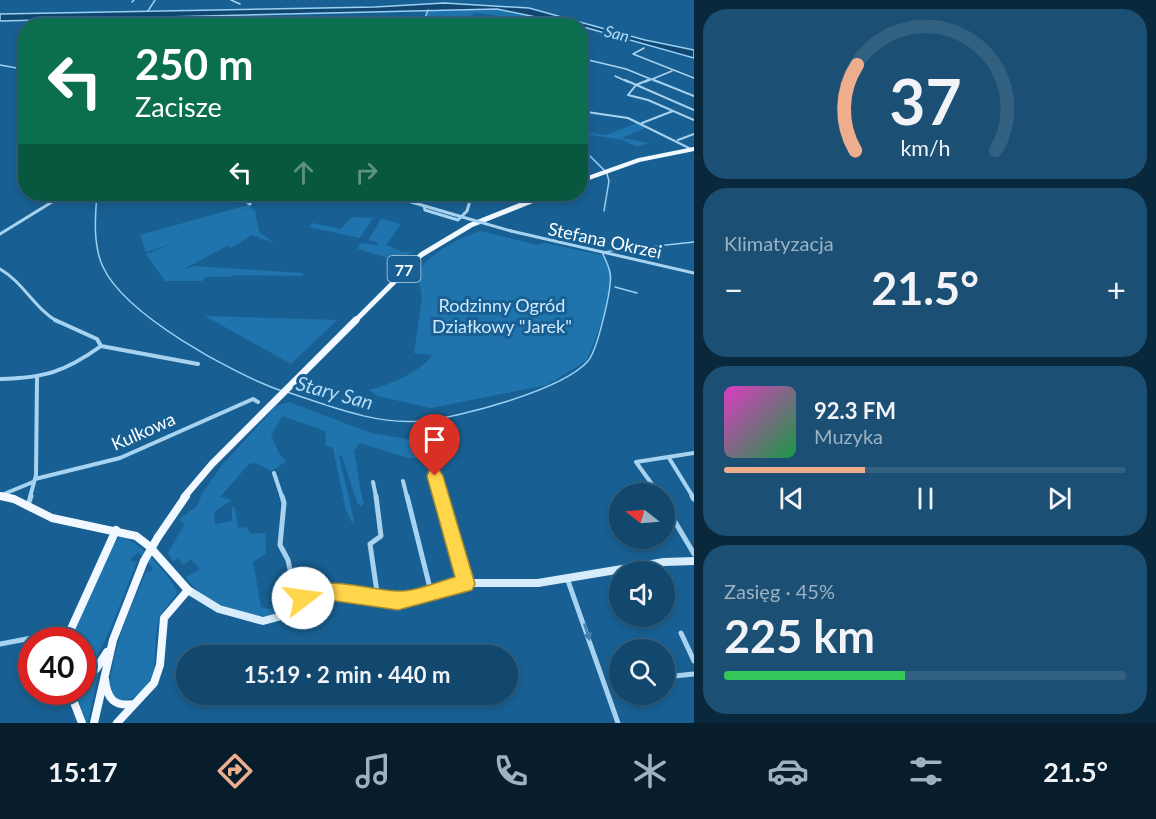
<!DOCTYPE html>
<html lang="pl">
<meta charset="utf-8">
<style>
:root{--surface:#12486e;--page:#1b4f73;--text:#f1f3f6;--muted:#9cb2c2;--line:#316081;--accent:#eead8d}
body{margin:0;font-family:Lato,sans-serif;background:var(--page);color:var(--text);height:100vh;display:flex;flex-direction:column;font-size:22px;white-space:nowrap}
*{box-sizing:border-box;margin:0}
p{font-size:20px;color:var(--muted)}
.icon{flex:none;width:33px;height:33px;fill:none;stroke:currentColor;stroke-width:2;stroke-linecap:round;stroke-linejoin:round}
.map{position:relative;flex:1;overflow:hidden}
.sheet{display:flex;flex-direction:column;gap:9px;padding:9px;background:#0a283c;width:462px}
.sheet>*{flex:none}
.banner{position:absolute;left:18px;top:18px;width:570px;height:183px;border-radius:24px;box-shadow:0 3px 9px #0003,0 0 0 2px var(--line);background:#0b6e4f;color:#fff;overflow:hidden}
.needle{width:39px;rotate:287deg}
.buttons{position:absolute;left:609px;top:483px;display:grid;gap:12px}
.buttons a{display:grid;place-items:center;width:66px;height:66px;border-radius:50%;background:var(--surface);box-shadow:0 3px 9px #0003,0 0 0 2px var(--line);font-size:30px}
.speed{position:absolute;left:18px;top:627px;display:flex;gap:12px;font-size:30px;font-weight:700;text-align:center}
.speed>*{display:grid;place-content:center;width:78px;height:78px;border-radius:50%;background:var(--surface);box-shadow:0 3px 9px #0003,0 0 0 2px var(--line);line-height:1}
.speed .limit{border:9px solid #d22;background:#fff;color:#111}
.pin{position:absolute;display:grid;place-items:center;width:51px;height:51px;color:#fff;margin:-62px -26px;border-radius:50% 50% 50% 0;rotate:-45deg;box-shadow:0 0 6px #0007}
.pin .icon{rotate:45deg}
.me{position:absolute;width:66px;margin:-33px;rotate:75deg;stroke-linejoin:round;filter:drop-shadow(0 0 4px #0008)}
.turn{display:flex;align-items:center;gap:21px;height:126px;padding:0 18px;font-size:27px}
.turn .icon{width:78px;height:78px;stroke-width:2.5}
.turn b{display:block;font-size:42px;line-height:51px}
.lanes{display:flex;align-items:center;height:57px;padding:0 18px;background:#0003;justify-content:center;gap:30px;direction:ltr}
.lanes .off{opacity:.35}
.big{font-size:45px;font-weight:700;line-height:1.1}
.sheet .widget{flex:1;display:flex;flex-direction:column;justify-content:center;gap:9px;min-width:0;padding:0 21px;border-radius:24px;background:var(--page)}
.sheet .dial{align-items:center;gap:0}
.dial svg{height:156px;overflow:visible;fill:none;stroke:var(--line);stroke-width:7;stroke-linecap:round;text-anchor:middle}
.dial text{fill:var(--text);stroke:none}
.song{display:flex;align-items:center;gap:18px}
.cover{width:72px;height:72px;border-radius:9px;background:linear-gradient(135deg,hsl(310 70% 55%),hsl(140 70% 35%))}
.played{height:6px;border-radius:3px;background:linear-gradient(90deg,var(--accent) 35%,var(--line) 35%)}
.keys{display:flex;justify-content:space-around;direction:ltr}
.heat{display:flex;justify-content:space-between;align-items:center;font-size:33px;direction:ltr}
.charge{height:9px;border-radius:4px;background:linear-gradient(90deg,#34c759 45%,var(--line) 0)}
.trip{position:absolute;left:176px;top:645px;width:342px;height:60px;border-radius:30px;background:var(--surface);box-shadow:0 3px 9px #0003,0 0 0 2px var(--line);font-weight:700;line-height:60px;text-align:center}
.menu{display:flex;height:96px;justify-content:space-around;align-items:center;background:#071d2c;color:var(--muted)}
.menu .icon{width:42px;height:42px}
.menu .active{color:var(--accent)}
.menu b{font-size:27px;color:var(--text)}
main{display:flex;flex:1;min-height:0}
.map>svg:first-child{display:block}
</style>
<main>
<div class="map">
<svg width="694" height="723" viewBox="0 0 694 723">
<rect width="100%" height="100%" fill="#186093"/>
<!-- green -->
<path fill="#2074ad" d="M429 9H497L533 15 528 20 475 13 457 25 422 26Z
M637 123 645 128 622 138 650 143 637 147 623 140 585 134 581 136V132L606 135Z
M248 205 255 211 259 232 274 243 252 235 231 248 227 246 178 272 194 266 302 273 304 276 234 275 231 277H206L202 281H165L146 254 175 243 146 252 140 235Z
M352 217 373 218 360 238 309 227 312 223 341 229Z
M381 219 401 224 386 245 402 252 414 251 397 261 358 249 360 243 377 245 378 242 368 240Z
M480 231 537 245 545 243 605 256 612 275 604 314 594 343 586 361 547 385 431 408 377 396 369 390C394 383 415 375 433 355L414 353 422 298 417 271C434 252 456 239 480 231Z
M205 316 337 320 291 364Z
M289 402 371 433 432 443 435 450 428 459 408 458 360 443 354 451C358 469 358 485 364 503L361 507 357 502 342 456H339L354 520 353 525 346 510 333 448 325 445 326 431 282 416 271 436 280 455 286 461 272 471 255 463 249 464 220 497 232 500 214 512 215 524 232 521V506L235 508 238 528 246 527 251 534 265 533 266 553 253 562 261 607 270 609 299 595C290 604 281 613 268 616 248 620 195 596 186 577L200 569 191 559 184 565 178 558 173 562 168 553 185 523 178 520 197 506 203 492 223 464 276 406Z
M120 537C136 537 174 579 177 593 172 602 162 609 159 620 149 650 168 698 117 701L110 690C111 650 130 609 146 572L152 571V567L138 552 130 560 137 562C126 586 102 663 83 672L82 640H69L115 541Z
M99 670 88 723H87L75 692H82L83 680Z"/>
<!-- water -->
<path fill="#0f4771" stroke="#9ad0f3" stroke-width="1.5" d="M444 3 529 8 645 40 694 50V58L580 26 497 9 0 21V14L375 7Z"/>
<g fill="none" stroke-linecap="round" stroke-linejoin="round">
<!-- stream -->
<path stroke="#9ad0f3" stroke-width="1.5" d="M148 11 155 0
M422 26 428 10
M0 65 22 69
M580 146 604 170
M97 194C95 217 93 246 103 267 125 315 233 374 282 391
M604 211 609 181 607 174
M615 287 637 293
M287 392C330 406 375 425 421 421 458 418 563 390 588 361 597 351 613 286 610 273 609 266 605 259 602 252L694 242"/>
<!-- street-far4 -->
<path stroke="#a8d3f0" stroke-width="1.5" d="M231 0 240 4
M132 2 134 0
M274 22 289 26
M644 48 633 54 694 78
M580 58 626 69 658 82
M615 76 628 82
M645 82 672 71"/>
<!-- street-far3 -->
<path stroke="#a8d3f0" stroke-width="2" d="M625 80 694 110
M648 80 636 85 628 95 648 100 694 120
M654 80 694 96
M580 111 628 118 693 150
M642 123 673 111
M678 140 694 134"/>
<!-- street-far2 -->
<path stroke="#a8d3f0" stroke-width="3" d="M237 194 250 204
M384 194 452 214
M424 206 425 210 458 220 467 211 472 194
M511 231 694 273
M0 234 65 194
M0 269C23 282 34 308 58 322"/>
<!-- street-far1 -->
<path stroke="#a8d3f0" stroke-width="4" d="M101 346 198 364
M0 379C44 378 65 372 101 346L97 339 55 320
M669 458 693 497
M274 473 282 497
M435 475 441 497
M35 479 120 458 253 399 258 402
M403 481 407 497
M373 482 376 497
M4 494 33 482
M659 494 636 462 694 453
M30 497 36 475 37 378"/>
<!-- street -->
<path stroke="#a8d3f0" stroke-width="5" d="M282 496 284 503 280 545 288 560 293 584 305 597
M376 496 381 536 370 544 378 599
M407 496 431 592
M441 496 465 583
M692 496 694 499
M664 503 694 554
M28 505 31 496
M567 578 618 723
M681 633 694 661
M0 644 37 637
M664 677 694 674"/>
<!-- secondary -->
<path stroke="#d6ebfb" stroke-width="8" d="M188 590 219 609 263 621 278 617 305 597 322 591 398 600 472 583H538L664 562 694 561"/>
<!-- primary-far3 -->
<path stroke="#f1f8ff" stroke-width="4" d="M580 181 639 160 689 150"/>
<!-- primary-far2 -->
<path stroke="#f1f8ff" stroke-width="5" d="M354 322 421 255 471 225 549 194"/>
<!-- primary-far1 -->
<path stroke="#f1f8ff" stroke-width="7" d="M0 496 5 497
M184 497 212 464 356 320"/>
<!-- primary -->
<path stroke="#f1f8ff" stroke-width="8" d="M0 496 14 499 52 518 136 536 149 546 188 590 164 618 160 665 154 683 117 723
M158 537 186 496
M66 640 116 530
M82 677 96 669 107 652
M105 679C107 699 114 707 134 704
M70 692 82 723
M94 723 113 640 144 561"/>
<!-- street-bridge -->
<path stroke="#a8d3f0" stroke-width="3" d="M452 214 511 231"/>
<!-- primary-bridge-far1 -->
<path stroke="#f1f8ff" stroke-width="4" d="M689 150 694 149"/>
<!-- primary-bridge -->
<path stroke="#f1f8ff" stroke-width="8" d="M144 561 158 537"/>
</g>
<!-- one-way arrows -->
<defs><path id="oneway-solid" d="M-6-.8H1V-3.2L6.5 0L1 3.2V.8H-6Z" transform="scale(1.5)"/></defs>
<use fill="#4382af" href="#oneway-solid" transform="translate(587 632) rotate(71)"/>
<!-- route -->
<path fill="#ffd54a" stroke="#a68a30" stroke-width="1.5" d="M435 469 440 471 443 476 475 584 472 590 398 610 329 600 303 608 297 605 294 598 297 592C333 574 358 589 396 591 414 592 437 582 455 577L427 476 429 471Z"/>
<g text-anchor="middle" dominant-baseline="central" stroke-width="6" stroke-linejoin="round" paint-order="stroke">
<!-- far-water labels -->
<g font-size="16" font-style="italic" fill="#b4dcf7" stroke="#186093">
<text transform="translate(617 33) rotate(14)">San</text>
</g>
<!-- shield labels -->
<rect fill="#186093" stroke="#bacfdf" stroke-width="1.5" x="387.5" y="256" width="33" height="26" rx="4.5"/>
<g font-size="16" font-weight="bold" fill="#fff">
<text x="404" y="269">77</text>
</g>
<!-- street labels -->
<g font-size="18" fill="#fff" stroke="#186093">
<text transform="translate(605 240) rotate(12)">Stefana Okrzei</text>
<text transform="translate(143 431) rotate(-24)">Kulkowa</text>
</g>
<!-- park labels -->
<g font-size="18" fill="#cfe9fb" stroke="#186093">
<text x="502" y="305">Rodzinny Ogród<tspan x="502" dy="21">Działkowy "Jarek"</tspan></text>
</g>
<!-- water labels -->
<g font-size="20" font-style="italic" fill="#b4dcf7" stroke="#186093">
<text transform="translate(335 392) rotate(15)">Stary San</text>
</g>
</g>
</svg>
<div class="buttons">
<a><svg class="needle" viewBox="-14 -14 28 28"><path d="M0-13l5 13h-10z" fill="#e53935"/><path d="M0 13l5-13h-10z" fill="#9cb2c2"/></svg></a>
<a><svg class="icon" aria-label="sound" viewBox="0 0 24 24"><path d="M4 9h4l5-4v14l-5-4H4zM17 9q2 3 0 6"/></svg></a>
<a><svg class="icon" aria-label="search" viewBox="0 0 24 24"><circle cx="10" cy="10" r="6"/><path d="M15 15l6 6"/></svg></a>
</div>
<div class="speed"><div class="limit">40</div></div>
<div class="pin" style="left:435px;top:476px;background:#d93025"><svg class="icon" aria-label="arrive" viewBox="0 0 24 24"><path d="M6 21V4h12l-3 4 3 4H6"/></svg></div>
<svg class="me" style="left:303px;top:598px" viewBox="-20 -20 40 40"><circle r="19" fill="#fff"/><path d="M0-13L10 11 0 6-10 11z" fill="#ffd54a"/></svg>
<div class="trip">15:19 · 2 min · 440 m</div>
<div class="banner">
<div class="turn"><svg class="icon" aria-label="left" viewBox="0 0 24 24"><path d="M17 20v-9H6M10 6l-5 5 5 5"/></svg><div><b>250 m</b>Zacisze</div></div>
<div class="lanes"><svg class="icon" aria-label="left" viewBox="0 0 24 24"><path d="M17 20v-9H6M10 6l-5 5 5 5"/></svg><svg class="icon off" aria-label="ahead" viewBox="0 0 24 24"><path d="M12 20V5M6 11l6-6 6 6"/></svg><svg class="icon off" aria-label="right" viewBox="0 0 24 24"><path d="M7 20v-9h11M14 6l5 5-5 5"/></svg></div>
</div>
</div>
<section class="sheet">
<div class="widget dial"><svg viewBox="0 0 100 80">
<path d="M14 69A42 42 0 1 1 86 69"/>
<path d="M14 69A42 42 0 0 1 15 25" stroke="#eead8d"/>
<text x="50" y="56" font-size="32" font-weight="700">37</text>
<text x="50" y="72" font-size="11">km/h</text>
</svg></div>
<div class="widget"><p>Klimatyzacja</p>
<div class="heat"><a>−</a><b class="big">21.5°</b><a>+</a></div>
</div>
<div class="widget">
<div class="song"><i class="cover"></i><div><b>92.3 FM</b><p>Muzyka</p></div></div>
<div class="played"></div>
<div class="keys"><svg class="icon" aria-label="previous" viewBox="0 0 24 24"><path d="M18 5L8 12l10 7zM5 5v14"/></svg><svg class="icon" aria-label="pause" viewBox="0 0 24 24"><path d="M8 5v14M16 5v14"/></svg><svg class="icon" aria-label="next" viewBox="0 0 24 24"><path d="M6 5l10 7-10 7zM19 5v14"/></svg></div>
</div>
<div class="widget"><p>Zasięg · 45%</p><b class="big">225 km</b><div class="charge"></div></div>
</section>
</main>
<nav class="menu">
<b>15:17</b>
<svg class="icon active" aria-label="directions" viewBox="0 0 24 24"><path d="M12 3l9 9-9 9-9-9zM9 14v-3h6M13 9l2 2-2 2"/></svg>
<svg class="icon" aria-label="music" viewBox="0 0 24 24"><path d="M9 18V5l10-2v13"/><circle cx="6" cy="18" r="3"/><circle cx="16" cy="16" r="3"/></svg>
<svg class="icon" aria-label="phone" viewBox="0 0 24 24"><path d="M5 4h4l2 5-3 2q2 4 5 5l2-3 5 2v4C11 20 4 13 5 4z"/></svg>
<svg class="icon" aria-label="climate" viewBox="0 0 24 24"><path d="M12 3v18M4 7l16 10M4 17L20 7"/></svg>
<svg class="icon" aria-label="car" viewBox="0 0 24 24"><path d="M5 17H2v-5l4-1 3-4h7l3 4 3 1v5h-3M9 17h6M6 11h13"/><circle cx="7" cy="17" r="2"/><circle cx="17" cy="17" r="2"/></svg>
<svg class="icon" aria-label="filters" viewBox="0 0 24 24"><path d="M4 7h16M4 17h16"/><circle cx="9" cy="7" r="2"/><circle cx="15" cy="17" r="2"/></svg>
<b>21.5°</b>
</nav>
